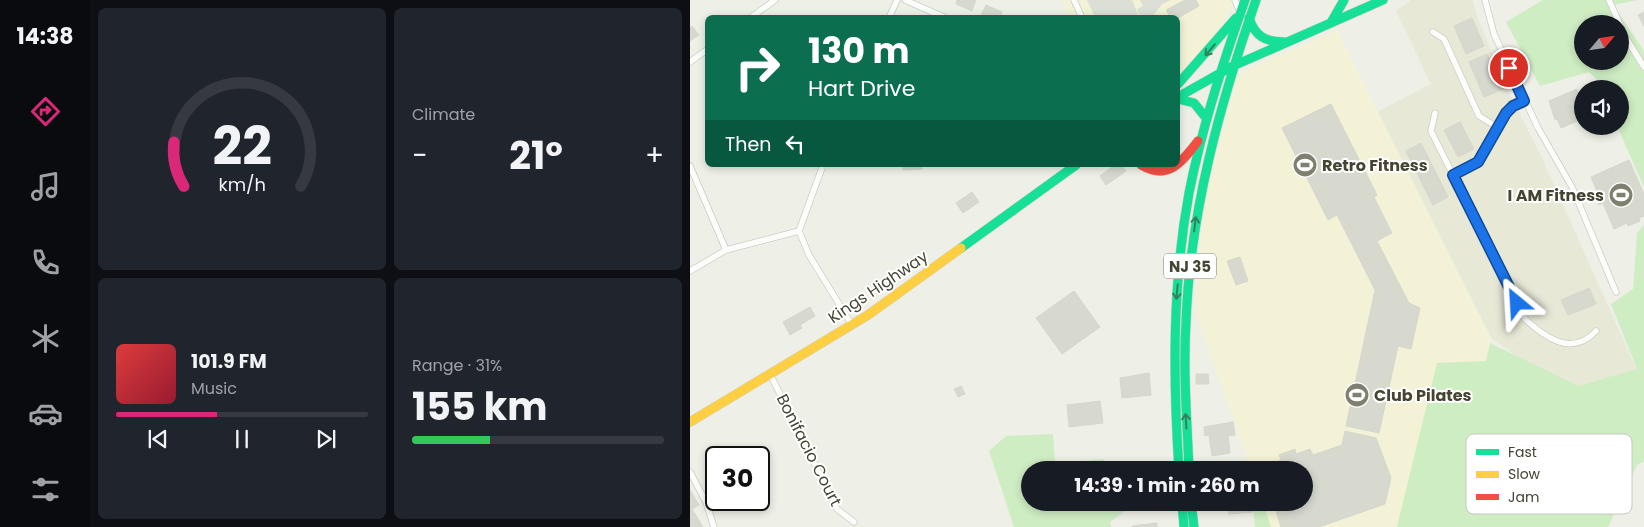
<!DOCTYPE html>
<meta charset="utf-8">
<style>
:root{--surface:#171b24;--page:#20242c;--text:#f1f3f6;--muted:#9ea1a6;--line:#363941;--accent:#db2777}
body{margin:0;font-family:Poppins,sans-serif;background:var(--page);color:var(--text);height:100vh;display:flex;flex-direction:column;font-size:19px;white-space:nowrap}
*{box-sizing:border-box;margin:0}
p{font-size:16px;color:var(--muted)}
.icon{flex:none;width:28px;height:28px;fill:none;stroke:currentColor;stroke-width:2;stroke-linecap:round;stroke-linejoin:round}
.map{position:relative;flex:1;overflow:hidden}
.drawer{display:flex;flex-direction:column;gap:8px;padding:8px;background:#0d0f14;width:600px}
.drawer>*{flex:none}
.top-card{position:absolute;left:15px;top:15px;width:475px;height:152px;border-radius:8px;box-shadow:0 2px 8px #0003;background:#0b6e4f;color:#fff;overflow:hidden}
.needle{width:32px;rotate:61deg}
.tools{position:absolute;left:884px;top:15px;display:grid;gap:10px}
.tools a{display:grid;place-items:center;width:55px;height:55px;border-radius:50%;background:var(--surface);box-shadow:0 2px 8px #0003;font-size:25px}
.speed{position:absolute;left:15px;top:446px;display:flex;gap:10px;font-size:25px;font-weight:700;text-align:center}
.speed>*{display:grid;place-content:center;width:65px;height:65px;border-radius:50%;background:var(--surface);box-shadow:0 2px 8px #0003;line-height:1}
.speed .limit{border:2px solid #111;border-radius:8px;background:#fff;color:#111}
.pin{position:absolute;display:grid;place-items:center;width:42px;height:42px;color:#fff;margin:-21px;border:2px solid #fff;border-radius:50%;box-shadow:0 1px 5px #0007}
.me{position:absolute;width:55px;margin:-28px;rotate:333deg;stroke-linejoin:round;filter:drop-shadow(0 0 4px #0008)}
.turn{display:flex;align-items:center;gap:18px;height:105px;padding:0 20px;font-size:22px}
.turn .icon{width:65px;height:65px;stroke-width:2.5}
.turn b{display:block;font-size:35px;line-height:42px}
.then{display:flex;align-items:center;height:48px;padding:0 20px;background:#0003;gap:10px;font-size:19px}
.big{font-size:38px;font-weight:700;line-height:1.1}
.drawer .tile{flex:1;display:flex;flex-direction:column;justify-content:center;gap:8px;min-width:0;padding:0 18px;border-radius:8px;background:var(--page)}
.drawer .dial{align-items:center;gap:0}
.dial svg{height:130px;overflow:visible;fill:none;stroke:var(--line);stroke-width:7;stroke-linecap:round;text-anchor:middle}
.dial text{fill:var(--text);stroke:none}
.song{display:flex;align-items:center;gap:15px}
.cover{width:60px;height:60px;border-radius:8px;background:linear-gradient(135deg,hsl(0 70% 55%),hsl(350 70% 35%))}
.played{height:5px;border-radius:2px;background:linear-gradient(90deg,var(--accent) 40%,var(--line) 40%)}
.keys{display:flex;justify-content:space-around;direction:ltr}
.heat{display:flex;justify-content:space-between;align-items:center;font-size:28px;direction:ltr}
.charge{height:8px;border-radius:4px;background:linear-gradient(90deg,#34c759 31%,var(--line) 0)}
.drawer .tiles{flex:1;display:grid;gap:8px;grid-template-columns:repeat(2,1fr)}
.trip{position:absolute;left:331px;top:461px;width:292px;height:50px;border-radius:25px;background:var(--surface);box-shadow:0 2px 8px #0003;font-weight:700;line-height:50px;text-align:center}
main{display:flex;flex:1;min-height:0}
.tabs{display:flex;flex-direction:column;width:90px;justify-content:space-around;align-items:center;background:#090b0e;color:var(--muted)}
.tabs .icon{width:35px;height:35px}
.tabs .active{color:var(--accent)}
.tabs b{font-size:22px;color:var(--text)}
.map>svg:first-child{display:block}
</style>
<main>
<nav class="tabs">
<b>14:38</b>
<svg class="icon active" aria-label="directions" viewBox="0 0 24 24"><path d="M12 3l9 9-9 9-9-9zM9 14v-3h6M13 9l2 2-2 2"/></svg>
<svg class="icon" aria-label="music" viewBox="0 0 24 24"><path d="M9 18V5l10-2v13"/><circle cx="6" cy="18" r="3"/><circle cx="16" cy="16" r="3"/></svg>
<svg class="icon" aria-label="phone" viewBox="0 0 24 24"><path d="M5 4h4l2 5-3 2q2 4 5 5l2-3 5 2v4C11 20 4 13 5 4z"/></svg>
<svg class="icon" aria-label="climate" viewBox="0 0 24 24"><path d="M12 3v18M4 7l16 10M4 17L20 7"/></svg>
<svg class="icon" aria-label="car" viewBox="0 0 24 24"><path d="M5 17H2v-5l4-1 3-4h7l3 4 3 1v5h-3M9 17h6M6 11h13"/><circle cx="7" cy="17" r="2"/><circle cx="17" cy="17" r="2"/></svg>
<svg class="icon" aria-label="filters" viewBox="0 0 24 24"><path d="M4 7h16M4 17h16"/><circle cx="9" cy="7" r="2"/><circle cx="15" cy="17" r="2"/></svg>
</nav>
<section class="drawer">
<div class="tiles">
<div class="tile dial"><svg viewBox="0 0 100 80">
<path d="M14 69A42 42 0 1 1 86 69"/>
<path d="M14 69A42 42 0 0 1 8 42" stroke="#db2777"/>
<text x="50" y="56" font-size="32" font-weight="700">22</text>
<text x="50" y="72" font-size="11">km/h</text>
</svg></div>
<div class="tile"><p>Climate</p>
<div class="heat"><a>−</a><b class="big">21°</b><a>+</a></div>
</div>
<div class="tile">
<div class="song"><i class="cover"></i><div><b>101.9 FM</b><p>Music</p></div></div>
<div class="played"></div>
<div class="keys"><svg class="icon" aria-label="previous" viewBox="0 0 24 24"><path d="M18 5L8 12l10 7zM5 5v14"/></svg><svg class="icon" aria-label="pause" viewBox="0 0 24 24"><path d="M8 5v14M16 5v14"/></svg><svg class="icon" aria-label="next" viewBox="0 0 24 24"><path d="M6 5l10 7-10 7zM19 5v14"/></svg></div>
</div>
<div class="tile"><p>Range · 31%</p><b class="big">155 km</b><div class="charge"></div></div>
</div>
</section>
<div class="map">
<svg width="954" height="527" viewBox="0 0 954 527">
<rect width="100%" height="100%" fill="#eeefe6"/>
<!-- residential -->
<path fill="#e7e8d6" d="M721 0H783L787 17 818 91 851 156 950 377 890 400 801 338 687 112 741 84 706 11Z"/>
<!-- commercial -->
<path fill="#f3f2d7" d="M371 0H546L520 43 488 80V18L379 17Z
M647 30 801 338 797 361 747 363 707 527H581L573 503 615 502V470H561L504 309 512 221 521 174 547 78 556 70Z"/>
<!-- green -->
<path fill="#ceedc3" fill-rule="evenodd" d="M853 0H948L923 5 954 51V187L927 126H930V89H916L899 72 850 86 816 22ZM892 24H930V61H892Z
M954 225V461L947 465 918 527H707L747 363 796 361 800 343 888 386 947 369 921 304 943 289 947 233Z
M363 434 365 463 414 459 418 470H340V502L431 503 435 511 420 522 421 527H324L299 451 316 436Z
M563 503H573L581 527H565Z"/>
<!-- parking -->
<path fill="#ddded6" d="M397 0H442L449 17H405Z
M450 0H481L472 4 462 17 451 18 447 9 453 6Z"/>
<!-- building -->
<path fill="#d7d8ce" stroke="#d6d7cc" d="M267 0H286L282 11 266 4Z
M495 0H506L509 6 488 18H484L482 13 479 15 476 10Z
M296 5 312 12 310 18 291 15Z
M954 12V26L948 15Z
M782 18 794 46 776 54 764 26Z
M2 26 9 35 0 41V28Z
M797 54 813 89 794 97 779 62Z
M887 89 892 103V119L871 128 867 119 865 120 859 101Z
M641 104 687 195 684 197 702 233 687 241 719 303 730 308 721 349 708 346 689 433 656 426 685 290 647 215 638 220 592 128Z
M770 122 784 149 768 157 754 130Z
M731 143 758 197 743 205 716 151Z
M939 160 954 194V216L949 218 950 221 938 226 937 223 924 229 913 203 909 205 905 197 909 196 901 177Z
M213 165H231L232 169 213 170Z
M425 165H431L436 171 416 185 410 176Z
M282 192 289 202 273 213 266 203Z
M550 257 558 281 546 285 537 261Z
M899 288 906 304 878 315 871 300Z
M384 291 410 327 372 354 346 318Z
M120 307 125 316 110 325 112 328 100 335 93 322Z
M459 373 461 395 432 398 430 378Z
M506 374H518L519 384H506Z
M271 386 275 394 268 397 264 389Z
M410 401 413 423 379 427 377 405Z
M543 422 545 435 538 436 540 453 522 456 519 435 515 436 514 427Z
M655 431 686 438 701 478 695 504 629 527H591L583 502H615V470H571L570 467 591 460 589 455 605 449 606 454 620 449 623 455 652 445Z
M0 490 9 505 2 509 13 527H0Z
M444 502H463V508L445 510Z
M537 502H562L563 512 539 514Z
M467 523V527H442V526Z"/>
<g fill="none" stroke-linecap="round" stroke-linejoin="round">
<defs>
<path id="street" d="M215 0 256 18
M384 0 392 18
M545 0 550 12
M795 0 804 34 848 128 882 187 926 292
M919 0 936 38 954 67
M60 18 85 0
M199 18 207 0
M743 32 754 39 789 116 807 127
M0 62 18 49
M745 113 741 131 835 319C856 338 882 357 906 331
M133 165 109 231 119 255 162 325
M0 166 36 250
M763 175 787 162 816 113 835 101
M0 271 36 250 109 231
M80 374 147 509 164 522
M0 472 16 502 24 527"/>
<path id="fast" d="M559 18C565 36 575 42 594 42
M642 21 654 0
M488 84 546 18
M488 97 543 66 693 0
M488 99 504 103 517 119
M271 248 386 165
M489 470C483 378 482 285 499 193 512 127 533 63 555 0
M499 470C497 420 493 372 496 322 500 211 530 104 566 0
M492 502 494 527
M501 502 504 527"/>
<path id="slow" d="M0 422 178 315 271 248"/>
<path id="jam" d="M451 165C478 181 492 162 508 141"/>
</defs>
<!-- street casing -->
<use href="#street" stroke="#cccdc3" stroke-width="7"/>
<!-- fast casing -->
<use href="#fast" stroke="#ced0be" stroke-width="10"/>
<!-- slow casing -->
<use href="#slow" stroke="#ced0be" stroke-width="10"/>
<!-- jam casing -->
<use href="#jam" stroke="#ced0be" stroke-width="10"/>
<!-- street -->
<use href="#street" stroke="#fcfdfb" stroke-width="5.5"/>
<!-- fast -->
<use href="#fast" stroke="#16e098" stroke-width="9"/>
<!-- slow -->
<use href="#slow" stroke="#ffcf43" stroke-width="9"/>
<!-- jam -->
<use href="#jam" stroke="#f24e42" stroke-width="9"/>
</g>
<!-- one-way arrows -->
<defs><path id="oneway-shaft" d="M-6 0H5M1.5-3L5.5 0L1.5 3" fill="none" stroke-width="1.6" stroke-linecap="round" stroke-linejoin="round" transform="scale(1.25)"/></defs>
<g stroke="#32825b">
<use href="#oneway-shaft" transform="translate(520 50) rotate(130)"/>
<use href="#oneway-shaft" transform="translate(505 224) rotate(-83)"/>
<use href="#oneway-shaft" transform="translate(487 292) rotate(95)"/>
<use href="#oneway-shaft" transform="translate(496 421) rotate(-93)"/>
</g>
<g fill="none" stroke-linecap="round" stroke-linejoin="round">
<defs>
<path id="route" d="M819 68 834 101 823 106 816 113 788 162 763 175 827 303"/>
</defs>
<!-- route casing -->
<use href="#route" stroke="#114b97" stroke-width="12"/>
<!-- route -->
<use href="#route" stroke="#1a73e8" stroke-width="9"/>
</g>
<!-- icons -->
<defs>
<symbol id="stadium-disc" viewBox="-11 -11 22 22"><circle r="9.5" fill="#808071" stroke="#fff"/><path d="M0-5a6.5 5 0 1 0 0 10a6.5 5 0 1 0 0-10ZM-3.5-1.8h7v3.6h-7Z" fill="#fff"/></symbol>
</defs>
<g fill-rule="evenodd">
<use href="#stadium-disc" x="601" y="151" width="28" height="28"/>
<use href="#stadium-disc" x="917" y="181" width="28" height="28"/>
<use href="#stadium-disc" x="653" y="381" width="28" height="28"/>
</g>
<g text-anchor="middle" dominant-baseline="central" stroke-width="4" stroke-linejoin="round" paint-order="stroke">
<!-- shield labels -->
<rect fill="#fff" stroke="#7c7c70" stroke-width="1" x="474" y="253.5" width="52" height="25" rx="4"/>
<g font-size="15" font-weight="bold" fill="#444432">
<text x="500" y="266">NJ 35</text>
</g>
<!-- poi labels -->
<g font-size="16" font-weight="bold" fill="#444432" stroke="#fff" text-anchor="start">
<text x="632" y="165">Retro Fitness</text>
<text x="914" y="195" text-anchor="end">I AM Fitness</text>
<text x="684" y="395">Club Pilates</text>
</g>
<!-- street labels -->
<g font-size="16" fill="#444432" stroke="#fff">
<text transform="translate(188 287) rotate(-34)">Kings Highway</text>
<text transform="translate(119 450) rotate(63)">Bonifacio Court</text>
</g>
</g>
<!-- legend -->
<rect x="776" y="434" width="166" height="80" rx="8" fill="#fff" stroke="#c7c7c2" stroke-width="1"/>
<rect x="786" y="449" width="23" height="6" fill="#16e098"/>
<rect x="786" y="471" width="23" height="7" fill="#ffcf43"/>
<rect x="786" y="494" width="23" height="6" fill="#f24e42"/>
<g font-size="14" fill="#444432">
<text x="818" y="457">Fast</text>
<text x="818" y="479">Slow</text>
<text x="818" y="502">Jam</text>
</g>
</svg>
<div class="tools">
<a><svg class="needle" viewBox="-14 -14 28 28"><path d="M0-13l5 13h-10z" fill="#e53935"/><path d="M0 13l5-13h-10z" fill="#9ea1a6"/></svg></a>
<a><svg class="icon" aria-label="sound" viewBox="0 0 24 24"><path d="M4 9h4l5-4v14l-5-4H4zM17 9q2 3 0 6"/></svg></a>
</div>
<div class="speed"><div class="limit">30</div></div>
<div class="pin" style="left:819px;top:68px;background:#d93025"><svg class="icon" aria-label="arrive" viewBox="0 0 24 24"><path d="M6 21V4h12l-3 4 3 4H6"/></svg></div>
<svg class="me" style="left:827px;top:303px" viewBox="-20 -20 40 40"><path d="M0-17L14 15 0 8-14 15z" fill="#1a73e8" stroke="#fff" stroke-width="4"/></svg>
<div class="trip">14:39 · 1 min · 260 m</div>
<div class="top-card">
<div class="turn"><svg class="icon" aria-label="right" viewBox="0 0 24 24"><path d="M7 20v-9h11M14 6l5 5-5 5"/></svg><div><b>130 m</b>Hart Drive</div></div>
<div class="then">Then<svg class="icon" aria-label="left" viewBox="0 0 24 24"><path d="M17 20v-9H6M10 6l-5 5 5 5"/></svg></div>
</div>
</div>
</main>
